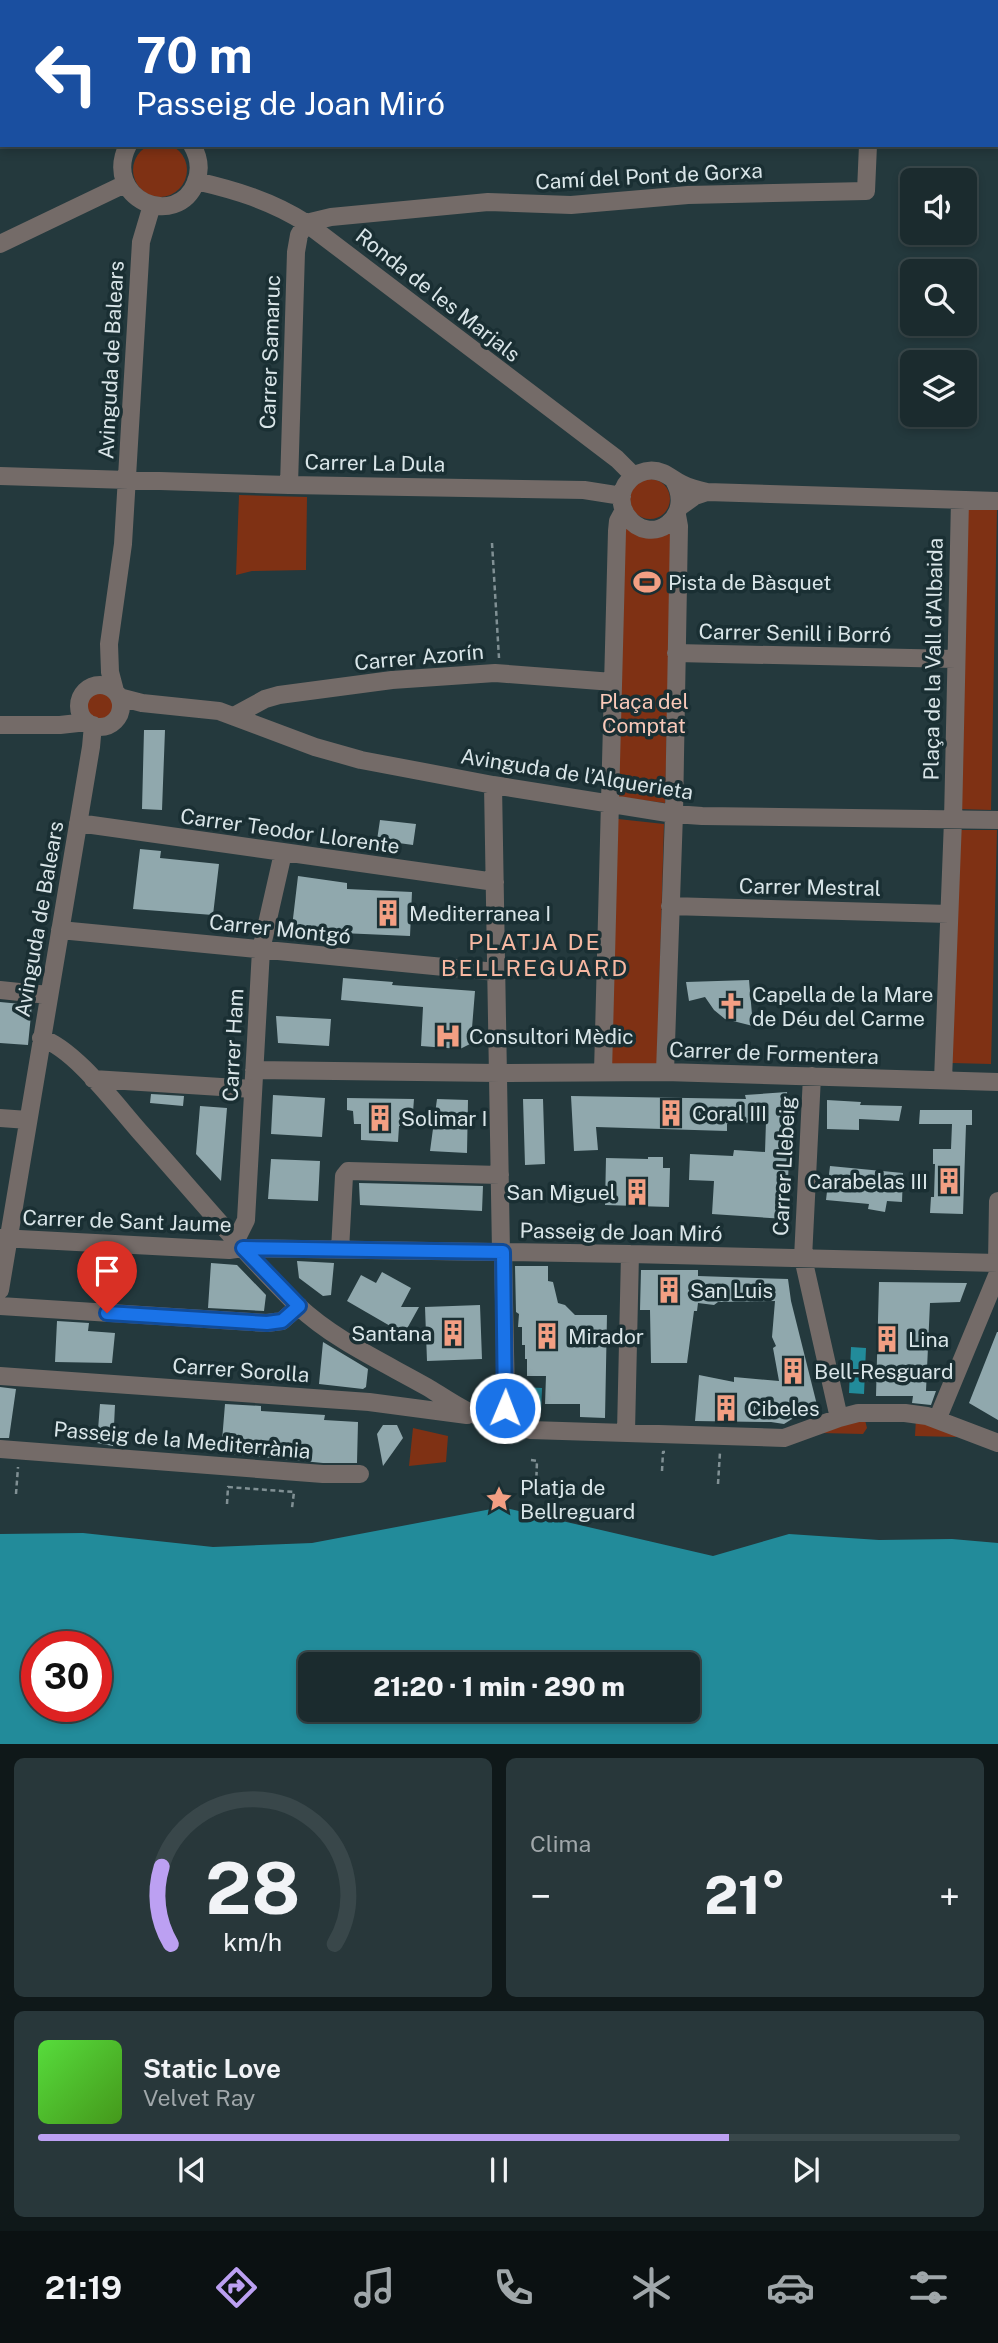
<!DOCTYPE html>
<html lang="es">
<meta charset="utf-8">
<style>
:root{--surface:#1b2b2e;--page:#28373a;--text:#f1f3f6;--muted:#a0a7aa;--line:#39474a;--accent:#bca0f2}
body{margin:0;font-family:"Public Sans",sans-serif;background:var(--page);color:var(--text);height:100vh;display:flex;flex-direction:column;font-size:26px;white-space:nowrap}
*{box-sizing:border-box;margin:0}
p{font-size:23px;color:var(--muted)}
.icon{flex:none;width:38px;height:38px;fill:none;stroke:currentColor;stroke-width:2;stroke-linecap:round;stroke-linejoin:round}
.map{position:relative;height:1744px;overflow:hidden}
.side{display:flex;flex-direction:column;gap:14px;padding:14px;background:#0f1819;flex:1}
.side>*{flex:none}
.guide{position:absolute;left:0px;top:0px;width:999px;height:147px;box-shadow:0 4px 10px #0003,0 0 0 2px var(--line);background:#1a4fa0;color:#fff;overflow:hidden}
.fabs{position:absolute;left:900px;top:168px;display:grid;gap:14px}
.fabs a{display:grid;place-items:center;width:77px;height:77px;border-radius:10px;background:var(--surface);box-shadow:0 4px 10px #0003,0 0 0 2px var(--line);font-size:35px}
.speed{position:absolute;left:21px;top:1631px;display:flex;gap:14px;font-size:35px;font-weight:700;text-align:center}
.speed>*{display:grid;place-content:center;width:91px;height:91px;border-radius:50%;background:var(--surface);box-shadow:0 4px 10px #0003,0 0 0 2px var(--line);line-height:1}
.speed .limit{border:10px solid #d22;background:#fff;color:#111}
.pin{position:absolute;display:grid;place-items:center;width:60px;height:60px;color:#fff;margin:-72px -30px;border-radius:50% 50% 50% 0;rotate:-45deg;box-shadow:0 0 7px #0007}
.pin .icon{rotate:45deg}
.me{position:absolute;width:77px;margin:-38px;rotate:1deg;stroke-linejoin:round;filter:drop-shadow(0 0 5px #0008)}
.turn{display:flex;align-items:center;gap:24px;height:147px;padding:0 21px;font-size:32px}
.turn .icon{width:91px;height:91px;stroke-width:2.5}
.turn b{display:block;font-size:49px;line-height:60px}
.big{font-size:52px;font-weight:800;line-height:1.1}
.side .tile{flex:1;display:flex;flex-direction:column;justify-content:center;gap:10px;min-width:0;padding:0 24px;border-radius:10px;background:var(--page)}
.side .dial{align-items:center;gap:0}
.dial svg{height:182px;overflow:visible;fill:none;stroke:var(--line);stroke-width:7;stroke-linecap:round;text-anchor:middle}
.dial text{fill:var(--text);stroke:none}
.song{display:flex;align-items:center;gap:21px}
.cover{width:84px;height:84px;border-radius:10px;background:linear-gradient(135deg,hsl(110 70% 55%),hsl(100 70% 35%))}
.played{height:7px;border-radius:4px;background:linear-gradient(90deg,var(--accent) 75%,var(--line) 75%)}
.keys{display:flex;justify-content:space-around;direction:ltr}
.heat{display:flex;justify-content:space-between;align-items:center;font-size:38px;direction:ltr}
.side .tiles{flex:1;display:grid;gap:14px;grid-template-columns:1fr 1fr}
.tile:last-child{grid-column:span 2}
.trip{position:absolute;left:298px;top:1652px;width:402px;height:70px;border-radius:10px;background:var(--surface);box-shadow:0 4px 10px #0003,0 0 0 2px var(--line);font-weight:800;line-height:70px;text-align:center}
.tabs{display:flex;height:112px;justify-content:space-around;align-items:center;background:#0b1112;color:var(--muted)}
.tabs .icon{width:49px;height:49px}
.tabs .on{color:var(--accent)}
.tabs b{font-size:32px;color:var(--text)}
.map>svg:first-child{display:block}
</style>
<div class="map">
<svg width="998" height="1745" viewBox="0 0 998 1745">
<rect width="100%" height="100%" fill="#24393d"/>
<!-- green -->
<path fill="#7f3114" d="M133 170a27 27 0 1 1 54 0a27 27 0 1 1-54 0Z
M630 499a20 20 0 1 1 40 0a20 20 0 1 1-40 0Z
M239 495 307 497 306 570 252 571 236 575Z
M963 509H997L991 810 958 809Z
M624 524 672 529 665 803 618 797Z
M85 706a14 14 0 1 1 28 0a14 14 0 1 1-28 0Z
M618 819 664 824 657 1064H610Z
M959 830H997L991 1064 952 1063Z
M916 1418 957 1434 956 1437 915 1436Z
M865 1420 867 1428 863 1434 821 1433 824 1428Z
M413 1428 448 1436 446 1462 409 1466Z"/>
<!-- water -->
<path fill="#228b9a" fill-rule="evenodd" d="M851 1347 866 1348 864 1394 849 1393Z
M522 1387 542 1388 541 1413 521 1412Z
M502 1507 713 1556 789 1534 879 1540 952 1539 998 1543V1744H0V1534L83 1533 213 1547 312 1543ZM37 1647H96V1706H37ZM688 1664V1710H310V1664Z"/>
<!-- building -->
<path fill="#90a8ad" d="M144 730H165L162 810 142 809Z
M380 820 416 824 413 845 377 840Z
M140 849 161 851 160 858 219 864 213 915 133 909Z
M298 876 347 883V889L412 892 410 936 341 933 292 927Z
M343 978 393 982 392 985 475 991 472 1028 475 1030 474 1042 460 1049 421 1046 423 1007 341 1000Z
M749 980 753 1026 725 1019 714 1010 705 997 689 1001 686 982Z
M0 1002 32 1005 28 1045 0 1043Z
M276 1016 331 1019 329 1046 278 1043Z
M787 1092 790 1139 786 1219 712 1214 714 1181 689 1180 690 1154 733 1156 734 1150 765 1152 766 1121 727 1124V1131L596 1127 598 1150 574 1151 571 1096 746 1099 745 1095Z
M151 1094 184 1096 183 1106 150 1103Z
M273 1095 325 1098 322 1137 271 1134Z
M347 1098 414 1099 413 1112 406 1113V1126H399L398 1142 361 1140V1124H354L353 1111 347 1110Z
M437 1099 468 1100 467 1153 430 1151Z
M523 1099H543L545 1164 525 1165Z
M827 1100 861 1102 860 1105 902 1106 899 1121 859 1119V1130L827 1129Z
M200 1106 227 1108 221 1181 196 1154Z
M920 1110H972V1125H966L963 1214 930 1213 931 1197H934L935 1164H933V1149H951L952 1124H919Z
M648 1157H663V1168H670L669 1207 605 1205 606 1158 648 1159Z
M271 1159 320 1161 318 1201 268 1199Z
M830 1166 903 1173 902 1202 887 1201 885 1212 868 1209 869 1204 826 1200Z
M359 1183 483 1186 482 1211 360 1205Z
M297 1261 334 1263 331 1295 323 1296 299 1278Z
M211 1263 237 1265 266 1295 264 1311 208 1308Z
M515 1266H548V1281L553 1282 558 1303 565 1305 575 1315H607L605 1418 580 1417V1404H545L546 1376H527V1359H525V1345H522V1327H518L519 1314 516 1312Z
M641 1270H698V1276L788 1279 791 1301 818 1409 800 1414 784 1424 771 1422 695 1421 699 1375 734 1382V1377L779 1381 773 1348 776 1346 772 1337 775 1301 718 1302 714 1305 698 1303 697 1311H694L687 1363H651L650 1310H640Z
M382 1272 411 1288 401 1307H419L404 1334 347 1301 361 1275 376 1283Z
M879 1282 967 1283 960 1302 930 1303 926 1391H936L931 1405 912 1403 913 1396H876Z
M480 1305 482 1359 427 1361 425 1307Z
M57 1321 89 1323 88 1331 115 1333 112 1363 55 1362Z
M997 1332H998V1420L969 1403Z
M323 1342 368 1369 366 1387 363 1389 319 1384Z
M0 1387 16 1389 9 1438H0Z
M100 1404 115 1405 113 1446 97 1443Z
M225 1404 261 1406V1411L325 1415 324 1420 358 1422 357 1463H323L221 1453Z
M383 1425H397L403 1438 383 1466 377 1434Z"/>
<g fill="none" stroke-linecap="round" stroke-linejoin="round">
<!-- path -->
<path stroke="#809094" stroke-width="2.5" stroke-dasharray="5 3.5" stroke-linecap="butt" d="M492 543 499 658
M531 1460 537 1461 536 1488
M662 1471 663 1452H665
M718 1484 720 1452
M16 1494 18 1467
M227 1504 228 1487 294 1492 292 1508"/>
<!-- minor -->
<path stroke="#746b68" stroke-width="18" d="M852 0V2
M219 2V0
M128 145C101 199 177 231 196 182 201 169 199 157 192 145
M196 181C235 190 272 201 306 223L617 459 634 476
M0 244 125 184
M0 476 289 485 584 490 622 496
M673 479C697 517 650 549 627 516 622 509 620 499 623 490 629 475 647 466 663 473 670 476 675 481 682 484 690 488 698 490 707 492L695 496 681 506
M289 485 296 252 299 235 306 223 331 217 488 202 571 205 688 195 866 191 868 145
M707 492 998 501
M676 653 956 659
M79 706a21 21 0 1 1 42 0a21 21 0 1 1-42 0Z
M115 691 110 672 109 644 123 544 141 242 152 205
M119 697 142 703 219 711 315 747 361 760 493 785 674 814 702 816 998 820
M234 716 265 699 279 695 392 680 495 673 613 682
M0 725H60L87 722
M493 785 501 1252
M78 823 495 882
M670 906 949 914
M60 930 496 972
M0 990 48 995
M41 1038C75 1049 116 1105 140 1132 192 1190 242 1251 297 1305 334 1340 383 1362 427 1387 444 1397 479 1423 498 1419L503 1414 506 1400 503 1252
M254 1070 498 1073 665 1072 998 1082
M603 1072 617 531 618 521 624 510
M665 1072 674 814 679 526 677 515
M812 1076 803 1258 839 1418
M93 1079 253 1089
M943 1080 953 820 960 500
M0 1118 28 1120
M0 1238 229 1250 243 1248 630 1254 998 1263
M236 1240 246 1220 261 950 283 853
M340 1250 344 1176 348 1171 500 1175
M997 1263 998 1201
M0 1290 91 747 93 725
M0 1306 267 1323 282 1321 299 1306
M0 1376 369 1402 467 1415
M937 1420 998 1273
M530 1430 784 1438 839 1418 858 1413H905L927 1416 998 1443
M626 1432 630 1254
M0 1449 323 1474H360"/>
</g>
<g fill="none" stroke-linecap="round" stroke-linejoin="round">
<defs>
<path id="route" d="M107 1313 267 1323 282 1321 299 1306 243 1248 503 1252 505 1408"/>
</defs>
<!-- route casing -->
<use href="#route" stroke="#114b97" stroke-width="18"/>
<!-- route -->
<use href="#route" stroke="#1a73e8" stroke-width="12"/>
</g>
<!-- icons -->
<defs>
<symbol id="stadium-bare" viewBox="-9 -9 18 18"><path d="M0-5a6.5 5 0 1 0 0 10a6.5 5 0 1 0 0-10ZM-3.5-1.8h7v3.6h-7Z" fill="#f39f83" stroke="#1a2f33" stroke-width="2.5" paint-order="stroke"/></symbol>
<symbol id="building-bare" viewBox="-9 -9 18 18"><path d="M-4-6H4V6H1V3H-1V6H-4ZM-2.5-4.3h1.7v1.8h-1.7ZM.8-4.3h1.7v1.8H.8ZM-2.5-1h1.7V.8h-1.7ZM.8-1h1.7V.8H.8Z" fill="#f39f83" stroke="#1a2f33" stroke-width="2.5" paint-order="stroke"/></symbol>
<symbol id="church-bare" viewBox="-9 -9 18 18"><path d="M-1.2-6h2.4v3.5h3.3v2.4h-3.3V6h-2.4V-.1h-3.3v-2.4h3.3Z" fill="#f39f83" stroke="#1a2f33" stroke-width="2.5" paint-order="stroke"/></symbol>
<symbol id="hospital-bare" viewBox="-9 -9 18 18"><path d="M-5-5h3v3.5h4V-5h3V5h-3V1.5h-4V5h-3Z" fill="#f39f83" stroke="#1a2f33" stroke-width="2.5" paint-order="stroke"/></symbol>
<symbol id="sight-bare" viewBox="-9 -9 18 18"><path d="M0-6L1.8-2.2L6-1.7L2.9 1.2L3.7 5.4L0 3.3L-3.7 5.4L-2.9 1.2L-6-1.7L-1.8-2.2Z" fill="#f39f83" stroke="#1a2f33" stroke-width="2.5" paint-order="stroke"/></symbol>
</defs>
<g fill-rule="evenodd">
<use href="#stadium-bare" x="628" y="563" width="38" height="38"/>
<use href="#building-bare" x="369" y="894" width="38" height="38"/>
<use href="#church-bare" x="712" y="987" width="38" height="38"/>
<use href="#hospital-bare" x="429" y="1017" width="38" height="38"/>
<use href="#building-bare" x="652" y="1094" width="38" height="38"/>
<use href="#building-bare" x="361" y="1099" width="38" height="38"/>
<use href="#building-bare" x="930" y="1162" width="38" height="38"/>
<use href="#building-bare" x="618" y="1173" width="38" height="38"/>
<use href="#building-bare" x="650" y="1271" width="38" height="38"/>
<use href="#building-bare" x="434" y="1314" width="38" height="38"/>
<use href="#building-bare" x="528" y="1317" width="38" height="38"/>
<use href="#building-bare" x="868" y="1320" width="38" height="38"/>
<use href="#building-bare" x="774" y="1352" width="38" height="38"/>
<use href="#building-bare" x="707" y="1389" width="38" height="38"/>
<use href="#sight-bare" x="480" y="1480" width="38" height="38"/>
</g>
<g text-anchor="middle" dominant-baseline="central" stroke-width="7" stroke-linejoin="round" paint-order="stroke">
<!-- street labels -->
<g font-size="21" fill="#d9e5e8" stroke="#1a2f33">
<text transform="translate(649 176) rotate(-3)">Camí del Pont de Gorxa</text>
<text transform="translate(438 295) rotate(38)">Ronda de les Marjals</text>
<text transform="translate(270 352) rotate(-88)">Carrer Samaruc</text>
<text transform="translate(111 360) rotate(-87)">Avinguda de Balears</text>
<text transform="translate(375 463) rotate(1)">Carrer La Dula</text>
<text transform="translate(795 633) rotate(1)">Carrer Senill i Borró</text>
<text transform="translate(419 657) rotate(-5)">Carrer Azorín</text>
<text transform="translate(933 659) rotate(-89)">Plaça de la Vall d’Albaida</text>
<text transform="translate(577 774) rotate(9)">Avinguda de l’Alquerieta</text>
<text transform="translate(290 831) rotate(8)">Carrer Teodor Llorente</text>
<text transform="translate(810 887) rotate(1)">Carrer Mestral</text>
<text transform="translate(39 919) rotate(-80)">Avinguda de Balears</text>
<text transform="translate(280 929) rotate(6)">Carrer Montgó</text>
<text transform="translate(233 1045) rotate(-87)">Carrer Ham</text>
<text transform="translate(774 1053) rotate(2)">Carrer de Formentera</text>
<text transform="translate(784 1166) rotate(-87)">Carrer Llebeig</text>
<text transform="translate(127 1221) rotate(2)">Carrer de Sant Jaume</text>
<text transform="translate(621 1232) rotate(1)">Passeig de Joan Miró</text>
<text transform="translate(241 1370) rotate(4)">Carrer Sorolla</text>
<text transform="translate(182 1440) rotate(5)">Passeig de la Mediterrània</text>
</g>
<!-- poi labels -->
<g font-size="21" fill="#d9e5e8" stroke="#1a2f33" text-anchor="start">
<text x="668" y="582">Pista de Bàsquet</text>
<text x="409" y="913">Mediterranea I</text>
<text x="752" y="994">Capella de la Mare<tspan x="752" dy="24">de Déu del Carme</tspan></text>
<text x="469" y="1036">Consultori Mèdic</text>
<text x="692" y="1113">Coral III</text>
<text x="401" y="1118">Solimar I</text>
<text x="928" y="1181" text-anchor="end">Carabelas III</text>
<text x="616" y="1192" text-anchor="end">San Miguel</text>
<text x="690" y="1290">San Luis</text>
<text x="432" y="1333" text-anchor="end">Santana</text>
<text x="568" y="1336">Mirador</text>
<text x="908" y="1339">Lina</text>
<text x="814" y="1371">Bell-Resguard</text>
<text x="747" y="1408">Cibeles</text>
<text x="520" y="1487">Platja de<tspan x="520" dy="24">Bellreguard</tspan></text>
</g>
<!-- park labels -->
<g font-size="21" fill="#f9c9b9" stroke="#1a2f33">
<text x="644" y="701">Plaça del<tspan x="644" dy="24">Comptat</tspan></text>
</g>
<!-- neighbourhood labels -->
<g font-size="23" letter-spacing="2" fill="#f7b8a2" stroke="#1a2f33">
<text x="535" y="941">PLATJA DE<tspan x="535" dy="26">BELLREGUARD</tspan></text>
</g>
</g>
</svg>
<div class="fabs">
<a><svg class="icon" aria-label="sound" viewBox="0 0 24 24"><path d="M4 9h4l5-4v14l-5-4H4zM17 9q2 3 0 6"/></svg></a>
<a><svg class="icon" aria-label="search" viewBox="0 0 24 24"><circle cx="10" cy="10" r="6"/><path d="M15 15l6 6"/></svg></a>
<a><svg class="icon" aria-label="layers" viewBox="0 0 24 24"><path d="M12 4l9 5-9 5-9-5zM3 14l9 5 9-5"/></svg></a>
</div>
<div class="speed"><div class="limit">30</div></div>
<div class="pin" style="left:107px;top:1313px;background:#d93025"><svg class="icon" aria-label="arrive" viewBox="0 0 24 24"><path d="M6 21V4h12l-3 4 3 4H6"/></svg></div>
<svg class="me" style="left:505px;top:1408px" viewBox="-20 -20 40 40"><circle r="17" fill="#1a73e8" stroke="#fff" stroke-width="3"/><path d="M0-11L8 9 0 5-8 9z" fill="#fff"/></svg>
<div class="trip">21:20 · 1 min · 290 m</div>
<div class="guide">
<div class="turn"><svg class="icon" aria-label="left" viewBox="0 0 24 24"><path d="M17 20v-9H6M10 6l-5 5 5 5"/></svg><div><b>70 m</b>Passeig de Joan Miró</div></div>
</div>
</div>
<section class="side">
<div class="tiles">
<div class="tile dial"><svg viewBox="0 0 100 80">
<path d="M14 69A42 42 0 1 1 86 69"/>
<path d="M14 69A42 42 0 0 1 10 35" stroke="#bca0f2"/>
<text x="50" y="56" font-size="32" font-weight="700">28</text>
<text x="50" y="72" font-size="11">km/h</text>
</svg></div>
<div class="tile"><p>Clima</p>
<div class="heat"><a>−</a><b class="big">21°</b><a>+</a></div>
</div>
<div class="tile">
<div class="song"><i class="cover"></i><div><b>Static Love</b><p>Velvet Ray</p></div></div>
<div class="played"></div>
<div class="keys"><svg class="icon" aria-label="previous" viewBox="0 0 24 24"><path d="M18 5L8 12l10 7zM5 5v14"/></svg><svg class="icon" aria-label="pause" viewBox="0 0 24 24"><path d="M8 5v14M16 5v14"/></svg><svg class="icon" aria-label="next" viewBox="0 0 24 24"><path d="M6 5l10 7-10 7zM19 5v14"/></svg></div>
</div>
</div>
</section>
<nav class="tabs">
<b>21:19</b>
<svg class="icon on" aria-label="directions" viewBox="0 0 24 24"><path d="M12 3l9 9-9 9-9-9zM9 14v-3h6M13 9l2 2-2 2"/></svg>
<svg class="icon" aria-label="music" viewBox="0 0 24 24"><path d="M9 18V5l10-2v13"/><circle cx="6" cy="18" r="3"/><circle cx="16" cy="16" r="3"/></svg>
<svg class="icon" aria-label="phone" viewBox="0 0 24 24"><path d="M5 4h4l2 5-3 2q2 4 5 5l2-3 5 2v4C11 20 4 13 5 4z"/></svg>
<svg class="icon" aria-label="climate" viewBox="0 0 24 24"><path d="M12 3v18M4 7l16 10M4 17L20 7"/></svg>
<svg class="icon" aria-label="car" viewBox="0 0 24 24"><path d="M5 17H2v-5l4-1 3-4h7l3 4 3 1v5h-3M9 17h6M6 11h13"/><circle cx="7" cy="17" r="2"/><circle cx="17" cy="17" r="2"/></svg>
<svg class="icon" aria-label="filters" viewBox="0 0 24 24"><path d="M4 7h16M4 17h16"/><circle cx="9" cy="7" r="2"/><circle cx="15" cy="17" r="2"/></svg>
</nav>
